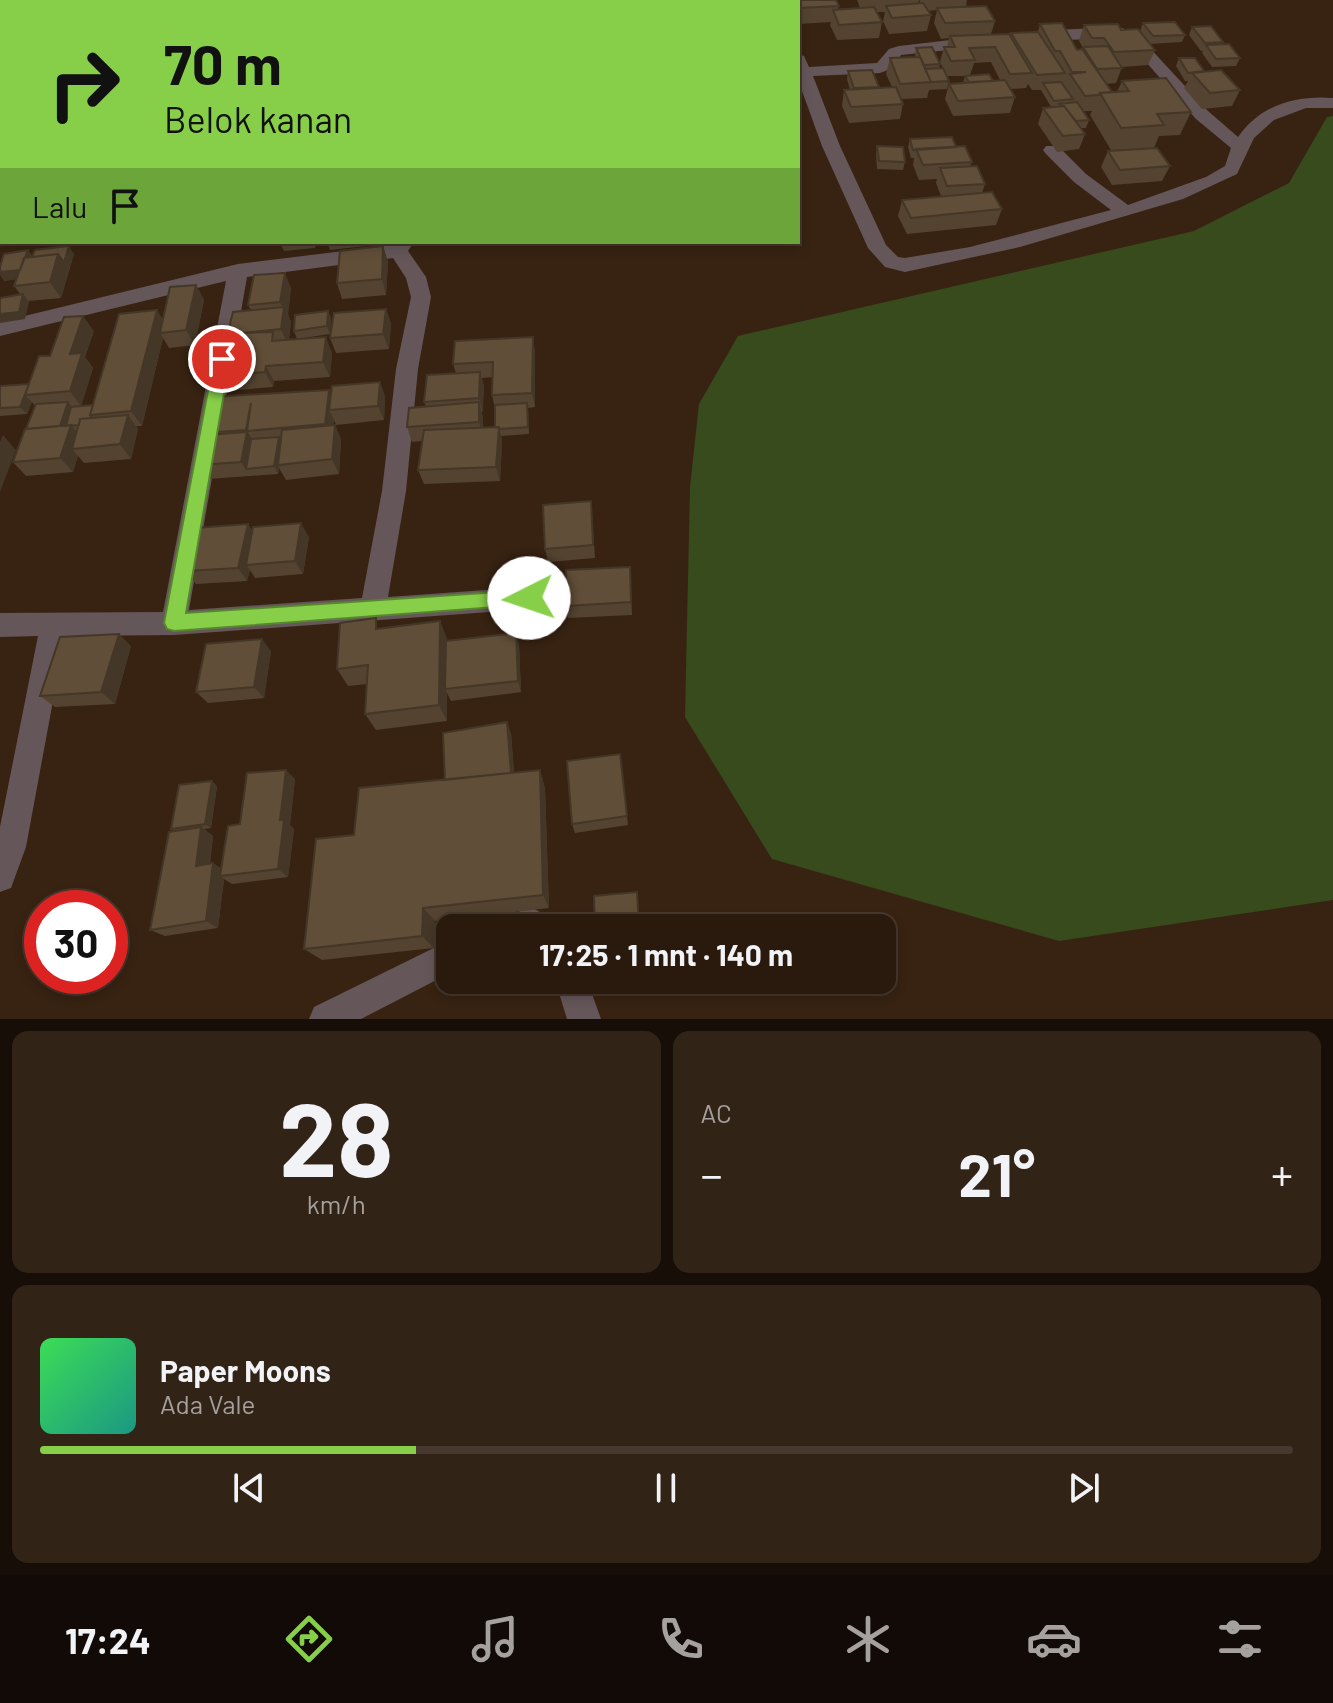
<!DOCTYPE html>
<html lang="id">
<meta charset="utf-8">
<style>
:root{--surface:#2a1a0e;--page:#322317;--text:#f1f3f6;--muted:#a5a19e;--line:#46382e;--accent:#88cf49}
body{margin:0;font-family:Barlow,sans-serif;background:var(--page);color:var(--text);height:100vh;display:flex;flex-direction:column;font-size:30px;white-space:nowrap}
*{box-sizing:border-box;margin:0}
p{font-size:26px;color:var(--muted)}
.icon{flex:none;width:44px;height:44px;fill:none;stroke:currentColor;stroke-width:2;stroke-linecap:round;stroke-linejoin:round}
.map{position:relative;height:1019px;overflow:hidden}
.side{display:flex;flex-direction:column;gap:12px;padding:12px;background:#170e08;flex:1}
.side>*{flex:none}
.hud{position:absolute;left:0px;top:0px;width:800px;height:244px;box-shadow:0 4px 12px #0003,0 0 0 2px var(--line);background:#88cf49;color:#111;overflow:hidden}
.speed{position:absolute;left:24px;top:890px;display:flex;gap:16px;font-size:40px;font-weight:700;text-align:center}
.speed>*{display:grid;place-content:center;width:104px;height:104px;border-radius:50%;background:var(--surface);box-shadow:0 4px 12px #0003,0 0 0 2px var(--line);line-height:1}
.speed .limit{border:12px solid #d22;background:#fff;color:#111}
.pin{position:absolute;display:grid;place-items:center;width:68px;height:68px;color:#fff;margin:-34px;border:4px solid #fff;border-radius:50%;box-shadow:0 2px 8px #0007}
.me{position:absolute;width:88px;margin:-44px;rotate:266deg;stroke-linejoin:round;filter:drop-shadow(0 0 6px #0008)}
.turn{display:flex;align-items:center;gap:28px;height:168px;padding:0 32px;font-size:36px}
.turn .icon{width:104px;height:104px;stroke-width:2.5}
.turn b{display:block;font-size:56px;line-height:68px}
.then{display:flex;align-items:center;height:76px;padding:0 32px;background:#0003;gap:16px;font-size:30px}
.big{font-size:60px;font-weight:700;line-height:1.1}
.side .widget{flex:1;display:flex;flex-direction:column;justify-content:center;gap:12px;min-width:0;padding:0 28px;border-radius:16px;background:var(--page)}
.side .dial{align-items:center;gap:0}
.dial b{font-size:104px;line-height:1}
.song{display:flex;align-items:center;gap:24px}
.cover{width:96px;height:96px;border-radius:12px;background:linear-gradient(135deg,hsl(130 70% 55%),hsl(170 70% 35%))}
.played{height:8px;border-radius:4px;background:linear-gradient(90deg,var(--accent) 30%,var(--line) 30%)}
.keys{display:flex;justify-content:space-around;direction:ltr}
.heat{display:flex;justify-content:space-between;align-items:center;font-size:44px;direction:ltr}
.side .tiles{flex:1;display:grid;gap:12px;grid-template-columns:1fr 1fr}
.widget:last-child{grid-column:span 2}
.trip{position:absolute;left:436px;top:914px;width:460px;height:80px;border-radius:16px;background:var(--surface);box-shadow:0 4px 12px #0003,0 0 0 2px var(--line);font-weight:700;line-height:80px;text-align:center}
.dock{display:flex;height:128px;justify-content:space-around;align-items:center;background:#110a06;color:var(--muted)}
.dock .icon{width:56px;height:56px}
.dock .selected{color:var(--accent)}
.dock b{font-size:36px;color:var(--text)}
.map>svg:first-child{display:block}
</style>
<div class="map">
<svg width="1333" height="1019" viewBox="0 0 1333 1019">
<rect width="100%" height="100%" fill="#382312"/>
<!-- green -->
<path fill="#384b1d" d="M1333 116V900L1059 941 772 859 685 717 690 487 699 404 738 336 1194 231 1289 183 1327 117Z"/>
<!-- water -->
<path fill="#185068" d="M0 0H375L2 2 0 82Z"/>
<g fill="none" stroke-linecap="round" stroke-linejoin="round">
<!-- minor -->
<path fill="#655659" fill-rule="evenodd" d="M769 0H783V2H769Z
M1118 27 1135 32 1208 111 1238 137C1260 105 1296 95 1333 98V108H1306L1274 120 1254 138 1237 174 1183 199 1020 247 905 272 885 267 868 248 822 146 798 80V54L804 56 809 67 877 63 889 49 899 46 968 38 976 43 968 48 901 55 893 68 880 73 813 76 840 146 886 245 898 257 905 258 970 247 1111 210 1074 182 1046 154 1043 150 1046 146H1058L1086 174 1128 205 1206 177 1225 166 1231 148 1196 119 1125 38 1035 41 1027 36 1035 31Z
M394 242H414L408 251 426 277 431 297 418 369 406 491 388 597 529 587 538 590 542 598 538 606 529 609 174 635 65 636 26 847 11 888 0 892V827L38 636 0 637V613L163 612 226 281 0 336V322L238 264 392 245ZM393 258 406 278 411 297 396 369 382 491 362 598 189 610 247 277Z
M530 907 550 917 555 928H501L506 917Z
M450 940V973L361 1019H309L314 1007Z
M555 980H587L601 1019H567Z"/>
</g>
<!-- wall -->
<path fill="#534330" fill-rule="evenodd" d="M782 0H836L839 6 838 9 860 8 857 0H919L918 4 921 3 919 0H967L966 7 995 21 991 34 1010 35 1011 33 1038 32 1040 24 1077 50H1082L1083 48 1079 41 1084 25 1140 31 1143 23 1185 35 1182 42 1150 44 1155 50 1148 65 1122 67 1116 83 1106 84 1112 92H1117L1122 81 1191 112 1180 135 1159 136 1154 148 1170 166 1162 181 1112 185 1101 167 1108 151 1111 150 1090 115 1092 111H1083L1089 120 1086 128H1081L1085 134 1079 149 1057 152 1038 124 1043 108 1051 107 1041 90H1032L1028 84 1026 88 1010 89 1015 97 1010 113 953 116 945 99 949 84 963 83 965 76H947L949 81 947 89 929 90 927 98 901 99 903 104 900 119 849 123 842 106 844 90H850L847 79 848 71 879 88 892 87 886 74 890 58 915 57 916 48 940 64 939 68H943L940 62 944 47H947L949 38 941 39 934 23 937 10 928 11 931 15 927 31 889 34 883 21 885 12H877L882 22 879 38 837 40 830 25 831 22 798 24V2H782ZM991 62 1000 80 993 81 970 75 974 63Z
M1192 27 1223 42 1222 44 1240 58 1236 66 1212 67 1202 53 1203 51H1201L1189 35Z
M1179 58 1240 90 1232 106 1202 109 1184 88 1188 81H1185L1176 66Z
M910 139 956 147 972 162 970 166 985 184 982 193 1002 209 996 225 907 234 898 216 902 200 941 196 936 183 937 179 919 180 913 165 914 158H911L908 147Z
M877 146 905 162 903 170 877 169 876 154Z
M280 242H316L315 248 284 251Z
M327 242H367L366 246 330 250Z
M383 246 388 262 386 295 342 299 337 283Z
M28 250 33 257 74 254 61 298 28 301 25 319 21 295 14 286 17 279 4 281Z
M196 285 204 300 195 345 169 348 163 338 142 426H136L138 429 131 459 84 463 78 456 73 472 26 476 13 462 35 406 32 402 27 414 0 416V386L29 384 50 356 94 331 85 357 93 368 81 406 93 405 163 320Z
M291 288 288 314 291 322 289 340 332 353 330 377 274 381 273 387 226 391 217 376 251 310 248 305Z
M386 309 391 324 389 349 336 353 330 338Z
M331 318 330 334 297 339 294 331Z
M533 337 535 353V407L528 408 529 434 501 436 502 441 500 481 424 484 418 470 422 441 412 442 407 427 426 406 424 402 456 373 453 364ZM493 377 492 395 495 409V427L483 428 482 413 484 387 482 378Z
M380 382 385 397 384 420 336 425 334 420 333 425H335L341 439 339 474 286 480 279 468 278 474 209 479 200 465 206 440 201 433 331 394Z
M591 501 595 558 548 562 545 549Z
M248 524 252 531 309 537 303 574 255 578 250 570 247 581 196 584 185 571Z
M630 567 632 615 568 618 566 606Z
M440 621 447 641 519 645 521 692 451 701 447 693V721L376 730 365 714 367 684 348 686 337 669 382 628Z
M131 646 115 704 55 707 40 696Z
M271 651 264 698 208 703 196 692Z
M511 733 514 773 540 770 545 789 549 908 435 921 434 948 322 960 304 949 354 835 445 780Z
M620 754 628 825 575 833 572 824Z
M295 779 290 825 294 829 288 877 232 884 224 879 218 928 165 936 150 930 175 831 171 829 217 786 211 828 204 829 213 836 210 864 213 863 221 869 240 824Z"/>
<!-- shaded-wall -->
<path fill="#443727" d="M69 246 74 254 69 270 64 262Z
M383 246 388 262 386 295 382 279Z
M28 250 34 258 28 277 4 281 0 275V272Z
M58 254 69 270 61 298 50 282Z
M285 273 291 288 288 314 291 322 288 345 281 329 284 311 280 302Z
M196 285 204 300 195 345 186 330Z
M23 294 29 302 25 319 0 323V314Z
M386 309 391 324 389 349 383 334Z
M157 310 166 325 160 333 163 338 142 426 131 411Z
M328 311 331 318 330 334 327 326Z
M83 316 94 331 85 357 93 368 81 406 70 391V354Z
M326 337 332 353 330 377 323 362Z
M533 337 535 353V407L532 393Z
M266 366 274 381 273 387 265 372Z
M480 372 484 387 483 413 479 398Z
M380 382 385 397 384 420 378 406Z
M329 390 335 404 329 410 334 420 331 439 325 424Z
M25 395 32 402 27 414 20 407Z
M68 402 74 409 68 427 59 428Z
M479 402 483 417V436L479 422Z
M251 403 247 431 254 443 246 469 241 462Z
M128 415 138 429 131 459 120 444Z
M71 425 83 440 72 449 78 456 73 472 60 458Z
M335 425 341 439 339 474 332 459Z
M499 427 502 441 500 481 496 467Z
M3 435 16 450 0 492V442Z
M279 437 283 444 278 465 279 468 278 474 274 466Z
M301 523 309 537 303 574 295 561Z
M248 524 256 538 246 565 250 570 247 581 238 568Z
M440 621 447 639V689H445L447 693V721L439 705Z
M516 633 519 645 521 692 518 681Z
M119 634 131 646 115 704 101 692Z
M262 639 271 651 264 698 254 687Z
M507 722 511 733 515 786 511 776Z
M286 770 295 779 290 825 294 829 288 877 278 869 280 820Z
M540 770 545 789 549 908 543 895Z
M212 781 217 786 211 828 205 824Z
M201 827 213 836 208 874 196 866Z
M213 863 225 871 220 876 224 879 218 928 206 921Z
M423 908 435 921 434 948 422 936Z"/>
<!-- building -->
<path fill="#614e38" stroke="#443727" stroke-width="2" d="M789 0H836L839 6 798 8V2H790Z
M923 3 931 15 892 18 886 6Z
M986 6 995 21 945 23 937 8Z
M874 7 882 22 839 25 833 10Z
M1175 22 1185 35 1153 36 1143 23Z
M1062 23 1077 50 1082 49 1112 92 1100 93 1099 95 1085 96 1070 74 1086 72H1072L1060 51H1055L1040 24Z
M1118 24 1121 30 1138 29 1155 50 1114 52 1104 38H1092L1084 25Z
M1211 26 1223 42 1205 43 1192 27Z
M1038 32 1065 73 1037 75 1011 33Z
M1009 34 1032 73 1010 74 995 47 969 48 975 60 951 61 944 47H955L950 36Z
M1229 44 1240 58 1216 59 1206 45Z
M1108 46 1122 68 1097 69 1083 47Z
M932 47 940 64 924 65 916 48Z
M920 57 931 82 900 84 890 58Z
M1179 58H1195L1204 71 1188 73Z
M943 68 949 81 931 82 925 69Z
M872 70 879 87 854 88 848 71Z
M1221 70 1240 90 1210 93 1192 73Z
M989 74 993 81 969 82 965 76Z
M1166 78 1191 112 1157 114 1164 125 1121 128 1100 93 1129 91 1122 81Z
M1005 80 1015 97 958 101 949 84Z
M1061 82 1073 99 1054 101 1043 83Z
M896 87 903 104 851 107 844 90Z
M1077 102 1089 120 1076 121 1064 106H1061L1059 104Z
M1064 106 1085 134 1063 136 1043 108Z
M952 137 956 147 917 150H913L910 139Z
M877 146 903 147 905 162 879 161Z
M965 146 972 162 923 165 916 149Z
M1157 148 1170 166 1120 170 1108 151Z
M977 166 985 184 947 186 940 168Z
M992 192 1002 209 911 218 902 200Z
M69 246 64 262 58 254 32 257 35 250Z
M383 246 382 279 337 283 340 251Z
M28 250 20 270 0 272V267L4 254Z
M58 254 50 282 14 286 24 258Z
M285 273 280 302 248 305 254 275Z
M196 285 186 330 160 333 170 287Z
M23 294 19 312 0 314V298Z
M284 307 281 329 242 333 273 332 272 341 326 337 323 362 266 366 265 372 217 376 233 312Z
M386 309 383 334 330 338 334 313Z
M157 310 131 411 90 415 119 314Z
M328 311 327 326 294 331 295 315Z
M83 316 70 354 82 353 70 391 25 395 39 356H50L64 317Z
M533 337 532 393 492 395 493 362 453 364 455 341Z
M480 372 479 398 424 402 427 375Z
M380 382 378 406 329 410 332 386Z
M29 384 20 407 0 408V386Z
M329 390 325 424 247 431 251 403 246 430 201 433 210 397Z
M68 402 60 426 26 429 36 404Z
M479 402V422L407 427 409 408Z
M527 403 528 427 499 429V427H495V405Z
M93 405 90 415H92L91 418 80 419 79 425 66 426 71 407Z
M128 415 120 444 72 449 80 419Z
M71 425 60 458 13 462 25 429Z
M335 425 332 459 278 465 282 430Z
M499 427 496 467 418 470 424 430Z
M247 432 241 462 200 465 207 435Z
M279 437 274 466 246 469 251 439Z
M591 501 593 545 545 549 543 505Z
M301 523 295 561 246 565 253 527Z
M248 524 238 568 185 571 196 528Z
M630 567 631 602 566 606V570Z
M376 618V629L440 621 439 705 365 714 368 665 337 669 340 623Z
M516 633 518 681 445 689 446 641Z
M119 634 101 692 40 696 60 637Z
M262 639 254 687 196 692 206 644Z
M507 722 511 773 445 780 443 733Z
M620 754 627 816 572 824 567 761Z
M286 770 280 820H284L278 869 220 876 228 826 240 824 247 773Z
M540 770 543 895 423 908 422 936 304 949 316 839 354 835 359 788Z
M212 781 205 824 171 829 179 785Z
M201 827 196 866 213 863 206 921 150 930 169 832Z
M637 892 639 928H595L594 896Z"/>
<!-- route -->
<path fill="#88cf49" stroke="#58872f" stroke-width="2" d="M222 353 230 359 186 613 529 590 536 592 539 598 536 604 174 631 167 629 164 623 214 359Z"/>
</svg>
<div class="speed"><div class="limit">30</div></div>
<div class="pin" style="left:222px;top:359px;background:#d93025"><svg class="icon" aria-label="arrive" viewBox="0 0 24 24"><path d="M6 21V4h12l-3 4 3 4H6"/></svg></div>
<svg class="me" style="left:529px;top:598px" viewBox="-20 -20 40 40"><circle r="19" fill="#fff"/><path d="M0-13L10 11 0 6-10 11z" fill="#88cf49"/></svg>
<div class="trip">17:25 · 1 mnt · 140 m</div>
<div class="hud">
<div class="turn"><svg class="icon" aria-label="right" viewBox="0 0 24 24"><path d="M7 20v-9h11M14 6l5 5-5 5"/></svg><div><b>70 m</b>Belok kanan</div></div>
<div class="then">Lalu<svg class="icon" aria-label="arrive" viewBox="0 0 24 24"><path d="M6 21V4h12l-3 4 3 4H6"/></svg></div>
</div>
</div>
<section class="side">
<div class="tiles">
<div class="widget dial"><b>28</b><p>km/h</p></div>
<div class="widget"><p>AC</p>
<div class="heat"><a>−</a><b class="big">21°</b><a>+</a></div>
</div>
<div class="widget">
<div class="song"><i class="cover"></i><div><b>Paper Moons</b><p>Ada Vale</p></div></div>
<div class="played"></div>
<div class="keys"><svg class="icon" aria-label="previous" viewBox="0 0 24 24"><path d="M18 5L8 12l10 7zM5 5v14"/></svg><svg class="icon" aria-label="pause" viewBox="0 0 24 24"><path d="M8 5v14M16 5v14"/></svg><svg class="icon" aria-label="next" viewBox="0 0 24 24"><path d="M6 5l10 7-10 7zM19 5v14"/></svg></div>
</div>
</div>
</section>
<nav class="dock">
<b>17:24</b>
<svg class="icon selected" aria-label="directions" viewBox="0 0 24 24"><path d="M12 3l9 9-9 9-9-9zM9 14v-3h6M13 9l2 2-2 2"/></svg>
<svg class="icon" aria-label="music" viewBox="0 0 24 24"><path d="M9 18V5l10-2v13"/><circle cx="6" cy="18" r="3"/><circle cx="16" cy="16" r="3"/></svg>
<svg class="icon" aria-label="phone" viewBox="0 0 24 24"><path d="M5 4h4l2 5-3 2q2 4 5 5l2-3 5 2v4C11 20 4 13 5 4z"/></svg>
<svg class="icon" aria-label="climate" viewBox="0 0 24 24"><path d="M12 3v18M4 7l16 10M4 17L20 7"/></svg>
<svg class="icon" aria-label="car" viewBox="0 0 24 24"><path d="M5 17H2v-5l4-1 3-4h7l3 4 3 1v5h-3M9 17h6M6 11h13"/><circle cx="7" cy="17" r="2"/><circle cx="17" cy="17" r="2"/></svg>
<svg class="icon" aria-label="filters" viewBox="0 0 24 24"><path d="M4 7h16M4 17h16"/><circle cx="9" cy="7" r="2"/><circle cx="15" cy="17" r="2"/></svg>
</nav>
